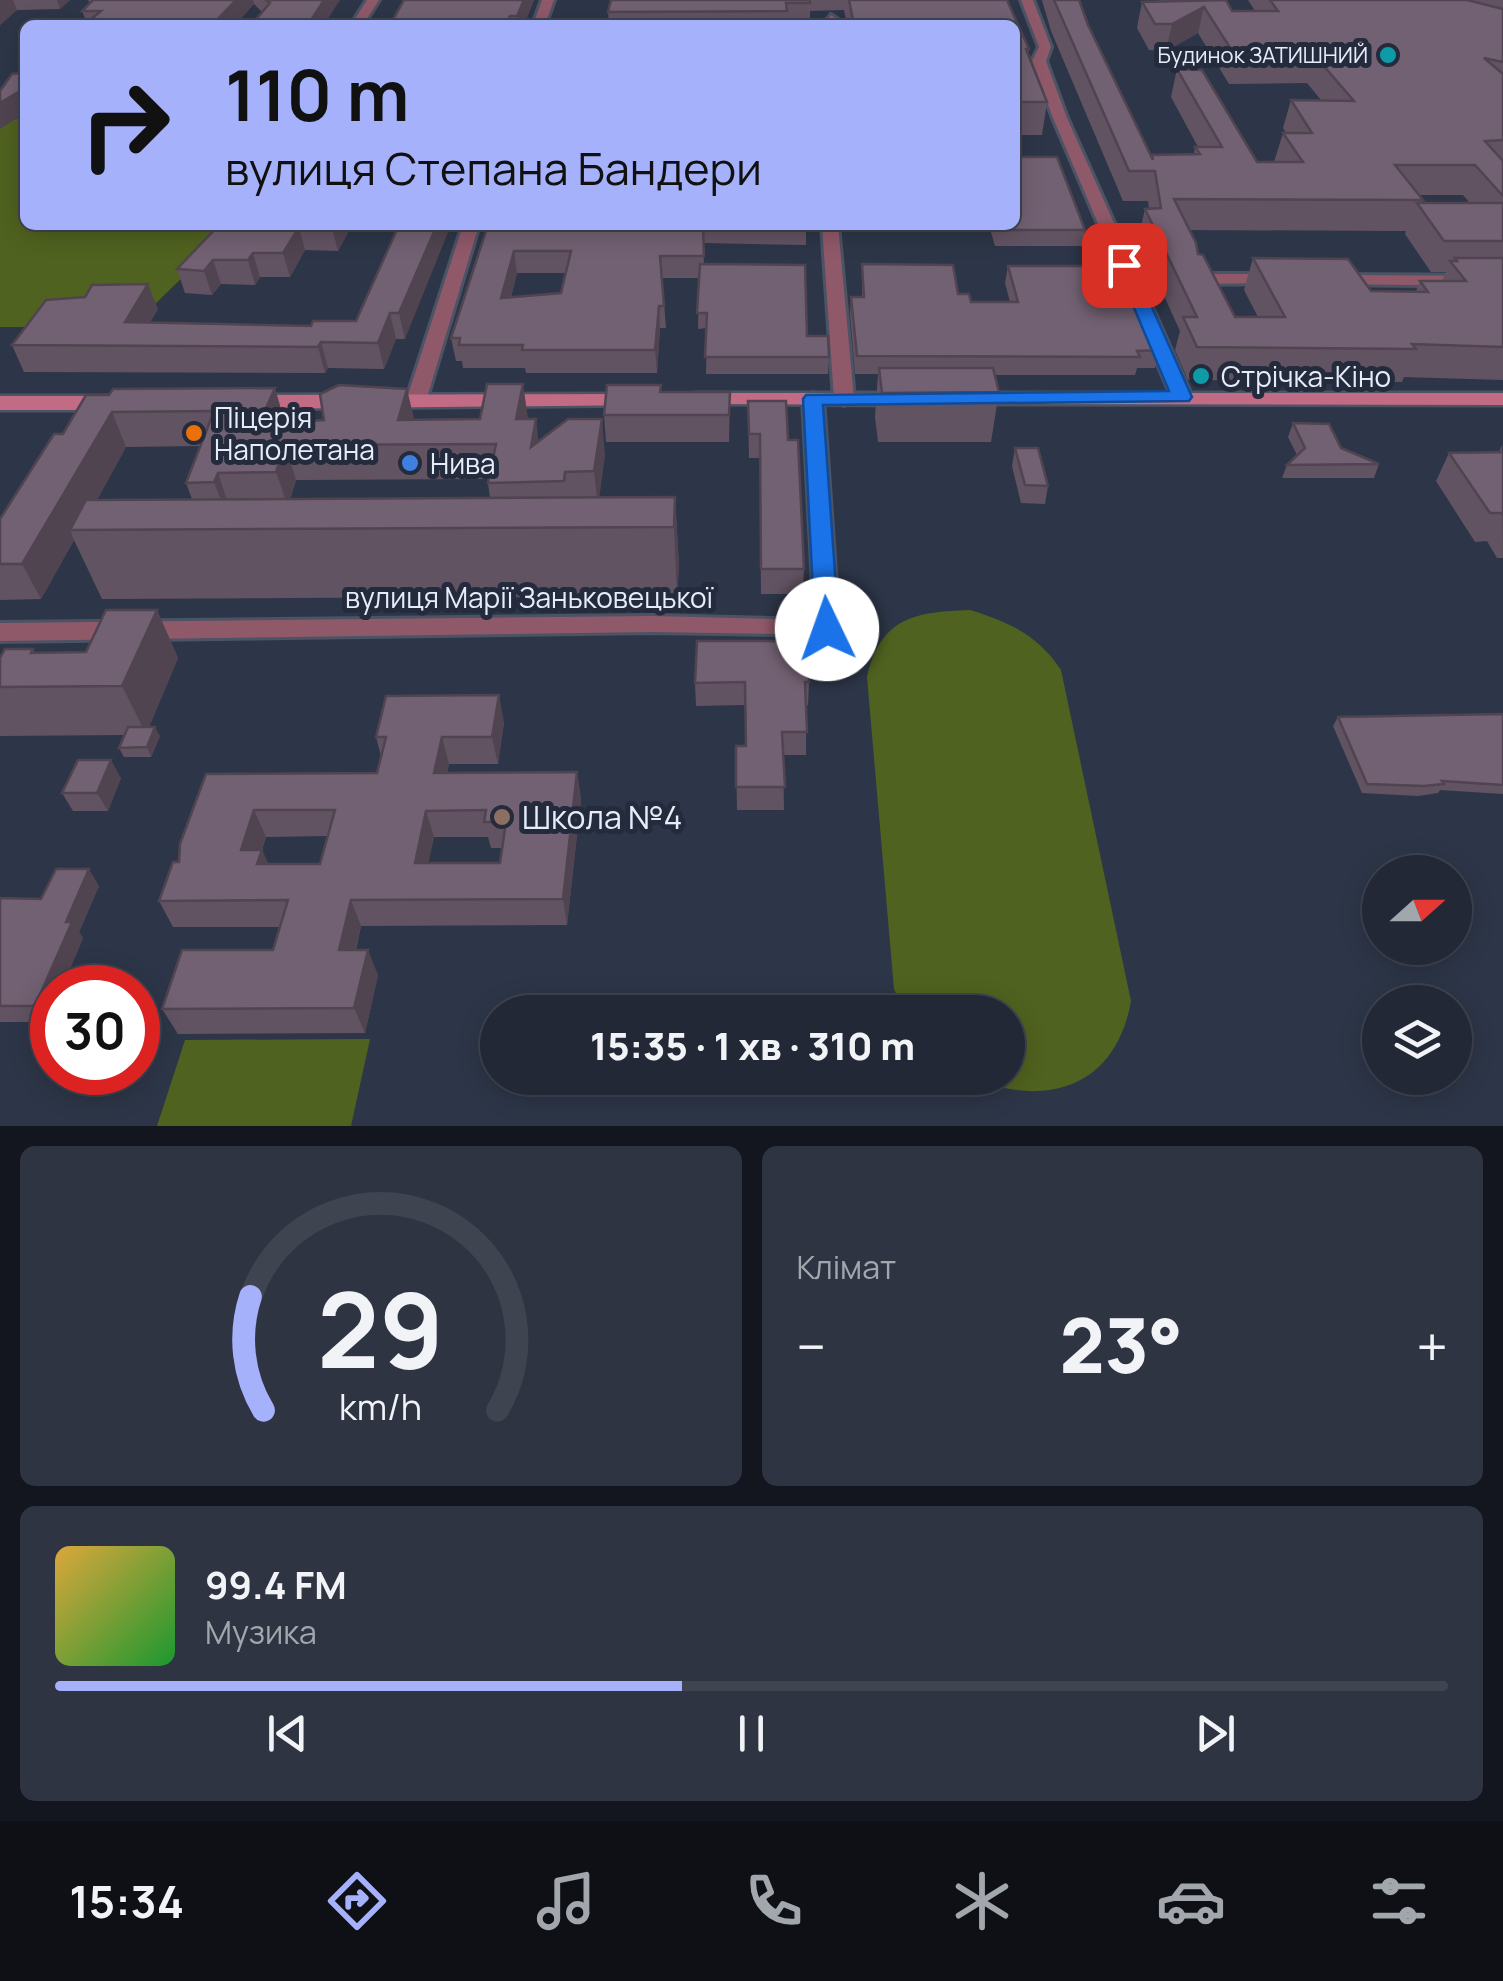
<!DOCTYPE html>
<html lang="uk">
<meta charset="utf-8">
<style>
:root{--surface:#222836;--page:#2e3442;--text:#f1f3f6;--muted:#a2a6ad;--line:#3f4451;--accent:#a6b1fc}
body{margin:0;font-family:Manrope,sans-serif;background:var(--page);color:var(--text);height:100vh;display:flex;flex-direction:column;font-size:38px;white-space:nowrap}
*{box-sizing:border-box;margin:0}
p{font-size:32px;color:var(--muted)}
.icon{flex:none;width:55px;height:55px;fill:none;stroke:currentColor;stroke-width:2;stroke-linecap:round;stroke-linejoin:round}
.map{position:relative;height:1126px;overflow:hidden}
.panel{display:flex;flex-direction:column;gap:20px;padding:20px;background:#13161e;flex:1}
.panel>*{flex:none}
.top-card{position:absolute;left:20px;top:20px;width:1000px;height:210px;border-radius:15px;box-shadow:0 5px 25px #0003,0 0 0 2px var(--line);background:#a6b1fc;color:#111;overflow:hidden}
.needle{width:65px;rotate:69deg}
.controls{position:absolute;left:1362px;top:855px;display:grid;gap:20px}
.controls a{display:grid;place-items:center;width:110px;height:110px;border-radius:50%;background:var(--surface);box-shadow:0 5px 25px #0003,0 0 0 2px var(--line);font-size:50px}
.speed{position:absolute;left:30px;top:965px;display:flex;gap:20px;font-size:50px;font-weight:700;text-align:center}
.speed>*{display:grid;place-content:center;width:130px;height:130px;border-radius:50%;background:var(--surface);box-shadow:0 5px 25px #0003,0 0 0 2px var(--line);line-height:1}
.speed .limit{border:15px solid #d22;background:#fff;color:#111}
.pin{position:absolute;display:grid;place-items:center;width:85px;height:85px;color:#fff;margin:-42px;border-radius:20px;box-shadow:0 5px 15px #0006}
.me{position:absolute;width:110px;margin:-55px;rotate:357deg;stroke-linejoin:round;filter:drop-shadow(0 0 8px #0008)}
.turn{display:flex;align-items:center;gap:35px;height:210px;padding:0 40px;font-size:45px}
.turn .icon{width:130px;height:130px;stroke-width:2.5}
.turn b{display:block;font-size:70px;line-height:85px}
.big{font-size:75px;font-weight:800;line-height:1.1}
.panel .widget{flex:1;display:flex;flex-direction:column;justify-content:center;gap:15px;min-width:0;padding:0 35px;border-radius:15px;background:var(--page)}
.panel .dial{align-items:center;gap:0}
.dial svg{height:260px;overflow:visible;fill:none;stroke:var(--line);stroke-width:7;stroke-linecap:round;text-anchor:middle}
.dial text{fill:var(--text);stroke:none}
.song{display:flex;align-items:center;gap:30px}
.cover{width:120px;height:120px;border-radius:15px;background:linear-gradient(135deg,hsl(40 70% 55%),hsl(130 70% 35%))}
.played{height:10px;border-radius:5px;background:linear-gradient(90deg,var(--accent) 45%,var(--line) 45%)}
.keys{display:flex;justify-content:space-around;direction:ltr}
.heat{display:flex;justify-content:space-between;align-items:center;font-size:55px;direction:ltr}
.panel .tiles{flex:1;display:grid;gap:20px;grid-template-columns:1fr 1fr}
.widget:last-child{grid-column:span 2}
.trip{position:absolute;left:480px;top:995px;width:545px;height:100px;border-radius:50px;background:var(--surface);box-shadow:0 5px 25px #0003,0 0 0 2px var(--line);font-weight:800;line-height:100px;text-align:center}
.tabs{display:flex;height:160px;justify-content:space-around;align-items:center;background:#0e1016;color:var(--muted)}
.tabs .icon{width:70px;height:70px}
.tabs .current{color:var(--accent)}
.tabs b{font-size:45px;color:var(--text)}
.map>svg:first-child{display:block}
</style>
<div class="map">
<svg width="1503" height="1126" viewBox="0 0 1503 1126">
<rect width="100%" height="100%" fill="#2d3648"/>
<!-- green -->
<path fill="#50621f" d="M0 115 25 120V225H236L150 309 74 327H0Z
M970 610C1009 622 1038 635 1061 670L1131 1001C1116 1086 1048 1109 972 1078H1008V1012H904L894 989 867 677C881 617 915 612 970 610Z
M370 1039 351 1126H157L185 1040Z"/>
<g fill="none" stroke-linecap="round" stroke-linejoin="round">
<defs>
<path id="street" d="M367 0H379L363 25H351Z
M542 0H554L545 25H533Z
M1021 0H1033L1051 47 1046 61 1067 118 1192 397 1189 401 1182 403 1172 397 1053 118 1032 61 1039 47Z
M831 15 837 19 835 25H823Z
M463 225H479L426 401 423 405H409L406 401Z
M822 225H838L854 399 844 405 834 399Z
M1275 274 1281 275V283L1198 284 1189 279 1198 274Z
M1337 275 1503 276V286L1331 284V276Z
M813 393 823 399 839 629 835 635 653 632 0 641V623L653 616 815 620 803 399Z"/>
<path id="secondary" d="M695 393H910L921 399 910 405 687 404 684 399Z
M965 393H1503V405L957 404 954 399Z
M640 394 651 400 648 405 245 409 234 402 245 395Z
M0 396H115L126 403 115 410H0Z"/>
</defs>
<!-- street casing -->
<use href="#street" stroke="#4b5364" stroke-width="6"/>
<!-- secondary casing -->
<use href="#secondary" stroke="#4b5364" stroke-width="5"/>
<!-- street -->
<use href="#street" fill="#905969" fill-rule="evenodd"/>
<!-- secondary -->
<use href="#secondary" fill="#c16b85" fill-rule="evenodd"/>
</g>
<!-- wall -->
<path fill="#625362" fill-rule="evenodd" d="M0 0H70L60 9 17 10 0 25Z
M88 0H340L262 12 254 4 235 25H84L87 23 82 11 90 3Z
M404 0H534L524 25H390Z
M611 0H1007L1029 49 1028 55 1047 102 1042 135H1016L1015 132V25H847L844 10 810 11V25H609L608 12Z
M1042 0H1079L1088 25 1151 157 1194 154 1195 147H1198L1171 97 1177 69 1257 162H1274L1283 133H1286L1283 128 1291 100H1321L1307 83 1229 84 1198 33 1166 51 1149 50 1137 28 1142 2H1160L1159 0H1226L1232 11H1255L1248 0H1503V380L1404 377 1402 382 1188 380 1175 350 1180 331 1138 239 1145 209 1149 208 1148 201H1123L1051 31ZM1419 195H1463L1470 203H1422L1423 200ZM1189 230 1406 231 1405 234 1431 272H1446L1442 281H1420L1416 291H1371L1253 258 1244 290 1258 317H1235L1198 254Z
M219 225H352L338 251 305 250 290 277H260L255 285 221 284 212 295 185 293 177 269Z
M399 225 405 339H396L384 369 328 368 325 373 24 372 12 345 158 309 150 322 311 326 356 321Z
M488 225H806V245L703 243 704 264 807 336 829 357 828 374H706L707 328 698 329 699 278H662L666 328H660L657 373H526L525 368H463L462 361H456L451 338ZM517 273H566L561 293 511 297Z
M989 225H1015L1085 230 1082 246H995Z
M862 264 958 294 971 302H1010L1005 283 1008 266 1110 294 1160 350 1155 368H1137L1135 375H994L999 392 991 442H878L875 417 878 374H855L850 314 851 297H862Z
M661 392H730L729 442H606L604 415Z
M109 395 285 422 528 419 539 441 605 454 599 497H675L679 565 677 596 102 599 74 540 41 599 0 600V519L63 434ZM200 446 186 483 192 499 97 500 126 447ZM488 479V483L490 498 290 499 296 480Z
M748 401 804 569 803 594H761L760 458H749Z
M1293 423 1341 448 1379 464 1374 478H1282L1287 465 1297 455 1288 437Z
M1502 445 1503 558H1497L1487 541 1475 542 1436 481 1449 453 1499 452Z
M1015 448 1048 486 1045 504 1021 503 1012 466Z
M157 610 178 658 149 727 160 736 151 757H124L119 748 124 735 0 736V658L33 649 35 653 86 652Z
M809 682 808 705H806V755H783L784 810H737L736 746H745V705L696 706 695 683Z
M1503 714V794L1440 790 1438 793 1418 796 1362 793 1333 726 1338 717Z
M504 722 498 764H449L447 773 577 772 581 799 567 925 361 926 356 950 378 975 365 1033 178 1034 162 1009 273 950 280 927H173L159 901 179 862 206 774 377 773 381 756 376 737ZM328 836 320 864H268L262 850 266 837ZM434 837H488L491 848H502L500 863H428Z
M121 778 108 811H73L62 793Z
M99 886 79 932 83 938 62 988H52L47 1022H0V898L41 899Z"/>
<!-- shaded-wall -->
<path fill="#504450" d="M0 0H13L17 10 0 25Z
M57 0H70L60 9Z
M236 0H253L254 4 235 25H212Z
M324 0H340L324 25H308Z
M524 0H534L524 25H519L517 16Z
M1204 7 1198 33 1166 51 1172 24Z
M25 88V113L0 129V103Z
M334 225H352L338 251 332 227Z
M437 225H451L405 339 399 313Z
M299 227 305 250 290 277 283 253Z
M514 251 517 273 505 321 501 298Z
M253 253 260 277 255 285 248 260Z
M213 260 221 284 212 295 204 271Z
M148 284 158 309 135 348 125 322Z
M659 306 660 328 657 373 655 350Z
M390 313 396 339 384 369 378 343Z
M321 342 328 368 325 373 318 347Z
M523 384 528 418 521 454 516 419Z
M275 388 285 423 259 424Z
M407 389 415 423 398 420Z
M112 412 126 447 80 530H70L74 540 41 599 22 564Z
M536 419 540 454 531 447Z
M602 419 605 454 598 507 594 471Z
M285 445 296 480 288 507 276 472Z
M218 473 230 509 227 517 214 482Z
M675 497 679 565 677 596 674 527Z
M157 610 178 658 146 734 122 686Z
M499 695 504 722 498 764 492 737Z
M155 727 160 736 151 757 147 747Z
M442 737 449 764 441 800 434 773Z
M111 760 121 778 108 811 97 793Z
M577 772 581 799 567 925 563 899Z
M254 810 266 837 253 877 241 850Z
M426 811 434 837 423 890 415 863Z
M262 850 274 876 257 864Z
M89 869 99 886 79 932 83 938 62 988H52V1010L47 1022 35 1006 66 922Z
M351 900 361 926 349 975 339 950Z
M368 950 378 975 365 1033 354 1008Z"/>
<!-- building -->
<path fill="#726172" stroke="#504450" stroke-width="2.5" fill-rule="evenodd" d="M93 0H236L212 25H84L101 11H82Z
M266 0H324L308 25H251L270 3Z
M404 0H524L517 16H510L506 25H390Z
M611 0H810V3H786L787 11 608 12Z
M849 0H1007L1029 49H1026L1047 102H1021L1015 89V25H854Z
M1054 0H1079L1088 25 1153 160 1152 155 1200 154 1195 147H1222L1177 69 1202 70 1257 162H1303L1283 133H1312L1291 100 1354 101 1315 56 1236 57 1204 7 1172 24H1155L1142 2 1226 0 1232 11H1278L1270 0H1467L1503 9V62L1484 58 1503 74V140L1485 141 1503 161V196L1475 165H1395L1423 200 1174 199 1196 243 1198 254 1203 255 1235 317H1285L1253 258 1348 259 1371 291 1428 292 1420 281H1466L1450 261H1457L1455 258H1503V347L1412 344 1416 349 1197 347 1183 317H1197L1145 209 1161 208 1155 171H1129Z
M24 73 25 88 0 103V91L12 74Z
M1015 157H1057L1085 230H997L996 225H1015Z
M1417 203H1503V241H1444Z
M219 225H334L332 227H299L283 253H253L248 260H213L204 271 177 269Z
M399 225H437L399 313H390L378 343 321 342 318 347 12 345 46 300 85 297 92 285 148 284 125 322 311 326 313 321H356Z
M488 225H703L704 256H660L664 306H659L655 350H522L523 345H459L460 338H451ZM514 251H571L561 293 501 298Z
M700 264 805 265 807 336H828L829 357H705L707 313H697Z
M862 264 953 265 958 294H969L971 302H1018L1008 266H1099L1110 294H1131L1160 350 1137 351 1140 357 857 356 851 297H864Z
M879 368H993L999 392 882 393Z
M487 384H523L516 419H536L531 447 568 419H602L594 471 565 472 564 481 488 483 496 444 285 445 276 472 218 473 214 482 186 483 214 411 112 412 22 564H0V519L54 434H63L86 395H109L113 389 275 388 259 424 324 420 320 394 339 385 407 389 398 420 480 419Z
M607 385H661L660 392H730L729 415H604Z
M748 401H786L788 440H798L804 569H761L760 434H749Z
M1293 423 1329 424 1341 448 1379 464 1287 465 1305 448Z
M1015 448H1038L1048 486 1025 485Z
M1503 452V515L1501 513H1490L1449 453Z
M675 497 674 527 70 530 86 500Z
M106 610H157L122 686 0 687V658L5 649H33L31 653 86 652Z
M697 641H807L809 682H805L807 732H782L785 787H736V746H746L745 682 695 683Z
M499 695 492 737H442L434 773 577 772 563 899 351 900 339 950H368L354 1008 162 1009 182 950H273L288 900 159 901 173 862H179L180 844 206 774 377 773 386 737H376L386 696ZM254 810H335L320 864H257L262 850H241ZM486 810 484 822H506L500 863H415L426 811Z
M1503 714V785L1442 781 1444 784 1424 786 1367 784 1338 717Z
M128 727H155L147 747 119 748Z
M78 760H111L97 793H62Z
M56 869H89L66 922H72L35 1006H0V898L41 899Z"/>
<!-- route -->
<path fill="#1a73e8" stroke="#114b97" stroke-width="2.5" d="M1124 260 1133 265 1192 397 1189 401 823 405 839 629 827 638 818 635 815 629 803 399 806 395 1169 391 1116 265Z"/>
<!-- markers -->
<g fill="#0f9aa8" stroke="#232b3d" stroke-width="4">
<circle cx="1388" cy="55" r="10"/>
<circle cx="1201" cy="376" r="10"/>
</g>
<circle fill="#e8710a" stroke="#232b3d" stroke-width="4" cx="194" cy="433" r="10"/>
<circle fill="#3f7fe0" stroke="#232b3d" stroke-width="4" cx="410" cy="463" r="10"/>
<circle fill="#8d6e63" stroke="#232b3d" stroke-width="4" cx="502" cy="817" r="10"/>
<g text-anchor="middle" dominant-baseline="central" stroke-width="10" stroke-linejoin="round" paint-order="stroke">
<!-- far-poi labels -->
<g font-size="22" fill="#e6ecf8" stroke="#232b3d" text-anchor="end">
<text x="1368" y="55">Будинок ЗАТИШНИЙ</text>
</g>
<!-- poi labels -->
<g font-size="28" fill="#e6ecf8" stroke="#232b3d" text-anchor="start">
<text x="1221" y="376">Стрічка-Кіно</text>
<text x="214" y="417">Піцерія<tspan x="214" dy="32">Наполетана</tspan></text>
<text x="430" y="463">Нива</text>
</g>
<!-- street labels -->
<g font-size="28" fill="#e6ecf8" stroke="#232b3d">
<text x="529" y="597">вулиця Марії Заньковецької</text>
</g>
<!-- near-poi labels -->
<g font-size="32" fill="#e6ecf8" stroke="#232b3d" text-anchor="start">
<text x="522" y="817">Школа №4</text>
</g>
</g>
</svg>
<div class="controls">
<a><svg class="needle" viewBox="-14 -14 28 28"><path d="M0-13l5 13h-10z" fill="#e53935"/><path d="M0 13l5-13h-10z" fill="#a2a6ad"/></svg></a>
<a><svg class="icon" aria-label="layers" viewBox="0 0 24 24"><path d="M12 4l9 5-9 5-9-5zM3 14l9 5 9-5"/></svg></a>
</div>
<div class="speed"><div class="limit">30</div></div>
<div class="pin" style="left:1124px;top:265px;background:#d93025"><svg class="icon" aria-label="arrive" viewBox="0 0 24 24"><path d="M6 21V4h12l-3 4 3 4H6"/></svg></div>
<svg class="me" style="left:827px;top:629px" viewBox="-20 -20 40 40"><circle r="19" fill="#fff"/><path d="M0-13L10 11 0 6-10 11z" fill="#1a73e8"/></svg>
<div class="trip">15:35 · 1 хв · 310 m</div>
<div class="top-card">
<div class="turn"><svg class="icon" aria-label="right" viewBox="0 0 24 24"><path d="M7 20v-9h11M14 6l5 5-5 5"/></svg><div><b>110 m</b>вулиця Степана Бандери</div></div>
</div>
</div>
<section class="panel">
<div class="tiles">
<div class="widget dial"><svg viewBox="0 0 100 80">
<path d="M14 69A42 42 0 1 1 86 69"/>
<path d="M14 69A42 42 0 0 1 10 34" stroke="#a6b1fc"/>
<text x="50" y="56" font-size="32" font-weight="700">29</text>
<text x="50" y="72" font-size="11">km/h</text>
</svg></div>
<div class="widget"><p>Клімат</p>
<div class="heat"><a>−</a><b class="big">23°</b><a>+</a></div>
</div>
<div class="widget">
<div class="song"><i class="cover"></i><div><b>99.4 FM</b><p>Музика</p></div></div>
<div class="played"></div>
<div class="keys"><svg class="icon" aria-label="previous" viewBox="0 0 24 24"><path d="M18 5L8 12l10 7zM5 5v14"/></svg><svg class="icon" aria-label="pause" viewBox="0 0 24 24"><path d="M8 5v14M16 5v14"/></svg><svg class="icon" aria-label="next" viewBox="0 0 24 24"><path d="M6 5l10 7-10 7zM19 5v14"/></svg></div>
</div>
</div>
</section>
<nav class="tabs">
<b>15:34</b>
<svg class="icon current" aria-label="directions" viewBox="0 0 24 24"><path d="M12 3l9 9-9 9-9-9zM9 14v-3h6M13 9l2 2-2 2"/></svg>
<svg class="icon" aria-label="music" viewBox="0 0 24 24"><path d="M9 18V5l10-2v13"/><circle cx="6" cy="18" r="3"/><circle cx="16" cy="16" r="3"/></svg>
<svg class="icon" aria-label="phone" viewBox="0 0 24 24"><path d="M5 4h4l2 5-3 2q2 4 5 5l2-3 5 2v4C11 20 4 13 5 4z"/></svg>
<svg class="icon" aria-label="climate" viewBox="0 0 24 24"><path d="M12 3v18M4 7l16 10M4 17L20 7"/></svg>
<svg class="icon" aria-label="car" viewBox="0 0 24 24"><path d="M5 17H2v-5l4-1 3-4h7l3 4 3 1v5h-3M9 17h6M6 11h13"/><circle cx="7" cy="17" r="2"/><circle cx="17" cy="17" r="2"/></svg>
<svg class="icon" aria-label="filters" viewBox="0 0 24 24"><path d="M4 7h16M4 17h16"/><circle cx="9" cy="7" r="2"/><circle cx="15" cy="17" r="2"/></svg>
</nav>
